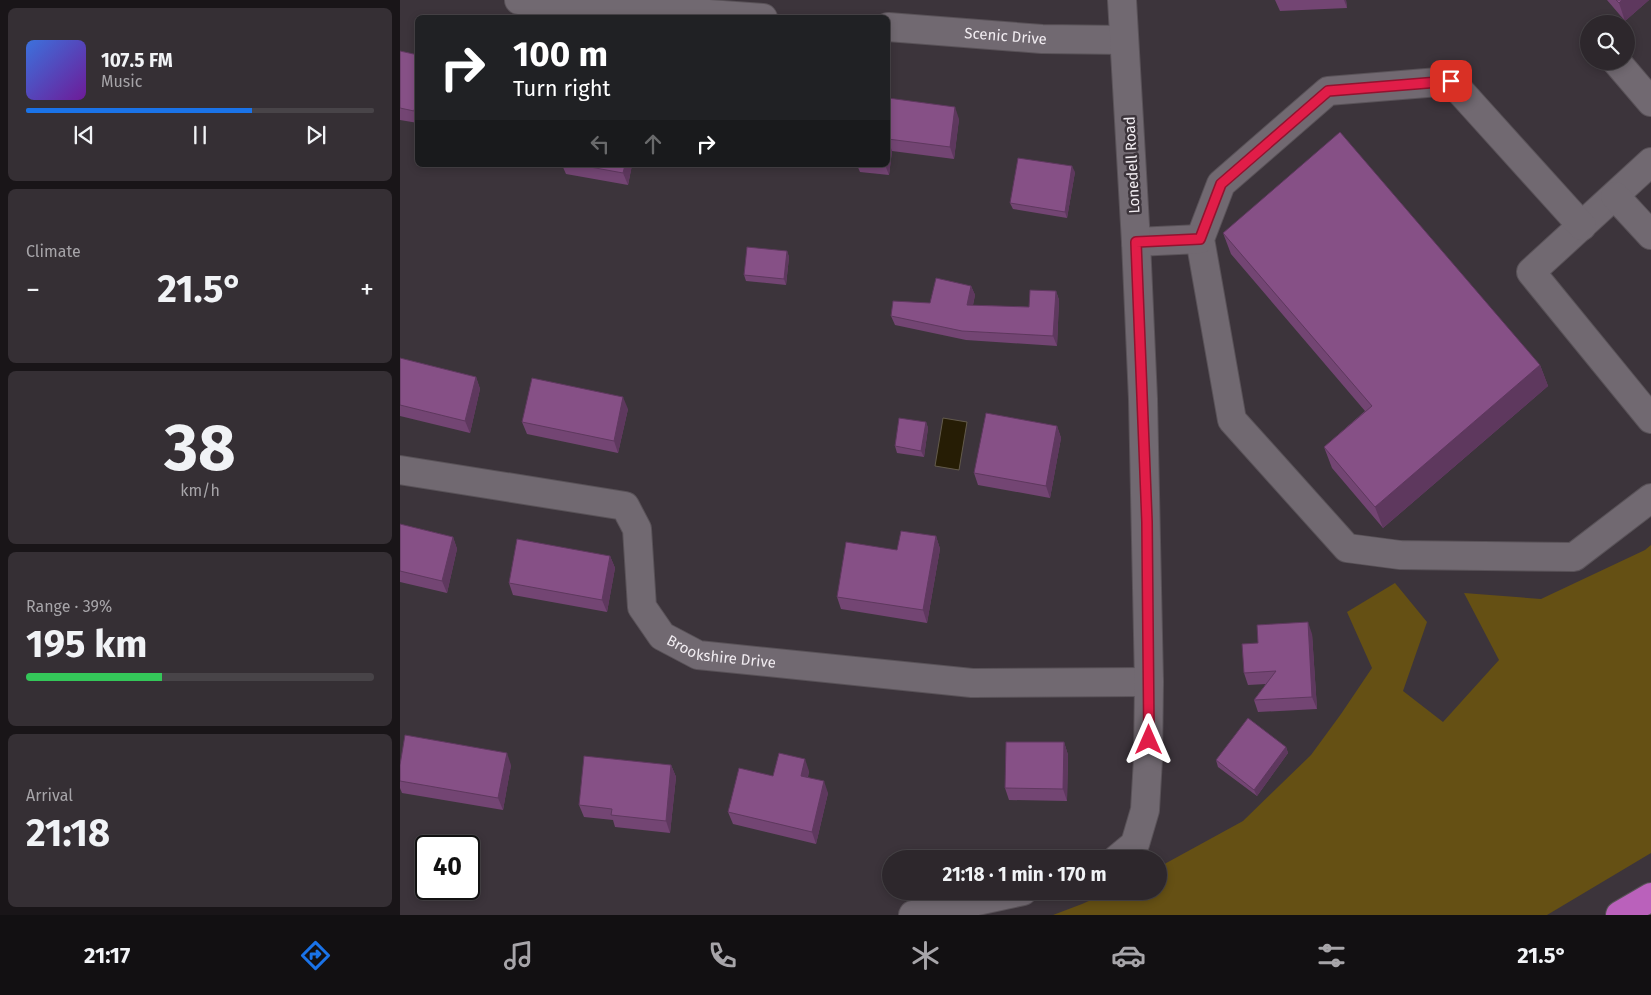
<!DOCTYPE html>
<meta charset="utf-8">
<style>
:root{--surface:#2d272c;--page:#352f34;--text:#f1f3f6;--muted:#a7a5a9;--line:#484448;--accent:#1a73e8}
body{margin:0;font-family:"Fira Sans",sans-serif;background:var(--page);color:var(--text);height:100vh;display:flex;flex-direction:column;font-size:19px;white-space:nowrap}
*{box-sizing:border-box;margin:0}
p{font-size:16px;color:var(--muted)}
.icon{flex:none;width:28px;height:28px;fill:none;stroke:currentColor;stroke-width:2;stroke-linecap:round;stroke-linejoin:round}
.map{position:relative;flex:1;overflow:hidden}
.side{display:flex;flex-direction:column;gap:8px;padding:8px;background:#191518;width:400px}
.side>*{flex:none}
.guide{position:absolute;left:15px;top:15px;width:475px;height:152px;border-radius:8px;box-shadow:0 2px 8px #0003,0 0 0 1px var(--line);background:#202124;color:#fff;overflow:hidden}
.fabs{position:absolute;left:1180px;top:15px;display:grid;gap:10px}
.fabs a{display:grid;place-items:center;width:55px;height:55px;border-radius:50%;background:var(--surface);box-shadow:0 2px 8px #0003,0 0 0 1px var(--line);font-size:25px}
.speed{position:absolute;left:15px;top:835px;display:flex;gap:10px;font-size:25px;font-weight:700;text-align:center}
.speed>*{display:grid;place-content:center;width:65px;height:65px;border-radius:50%;background:var(--surface);box-shadow:0 2px 8px #0003,0 0 0 1px var(--line);line-height:1}
.speed .limit{border:2px solid #111;border-radius:8px;background:#fff;color:#111}
.pin{position:absolute;display:grid;place-items:center;width:42px;height:42px;color:#fff;margin:-21px;border-radius:10px;box-shadow:0 2px 8px #0006}
.me{position:absolute;width:55px;margin:-28px;rotate:0deg;stroke-linejoin:round;filter:drop-shadow(0 0 4px #0008)}
.turn{display:flex;align-items:center;gap:18px;height:105px;padding:0 15px;font-size:22px}
.turn .icon{width:65px;height:65px;stroke-width:2.5}
.turn b{display:block;font-size:35px;line-height:42px}
.lanes{display:flex;align-items:center;height:48px;padding:0 15px;background:#0003;justify-content:center;gap:25px;direction:ltr}
.lanes .off{opacity:.35}
.big{font-size:38px;font-weight:700;line-height:1.1}
.side .tile{flex:1;display:flex;flex-direction:column;justify-content:center;gap:8px;min-width:0;padding:0 18px;border-radius:8px;background:var(--page)}
.side .dial{align-items:center;gap:0}
.dial b{font-size:65px;line-height:1}
.song{display:flex;align-items:center;gap:15px}
.cover{width:60px;height:60px;border-radius:8px;background:linear-gradient(135deg,hsl(220 70% 55%),hsl(280 70% 35%))}
.played{height:5px;border-radius:2px;background:linear-gradient(90deg,var(--accent) 65%,var(--line) 65%)}
.keys{display:flex;justify-content:space-around;direction:ltr}
.heat{display:flex;justify-content:space-between;align-items:center;font-size:28px;direction:ltr}
.charge{height:8px;border-radius:4px;background:linear-gradient(90deg,#34c759 39%,var(--line) 0)}
.trip{position:absolute;left:482px;top:850px;width:285px;height:50px;border-radius:25px;background:var(--surface);box-shadow:0 2px 8px #0003,0 0 0 1px var(--line);font-weight:700;line-height:50px;text-align:center}
.tabs{display:flex;height:80px;justify-content:space-around;align-items:center;background:#121012;color:var(--muted)}
.tabs .icon{width:35px;height:35px}
.tabs .on{color:var(--accent)}
.tabs b{font-size:22px;color:var(--text)}
main{display:flex;flex:1;min-height:0}
.map>svg:first-child{display:block}
</style>
<main>
<section class="side">
<div class="tile">
<div class="song"><i class="cover"></i><div><b>107.5 FM</b><p>Music</p></div></div>
<div class="played"></div>
<div class="keys"><svg class="icon" aria-label="previous" viewBox="0 0 24 24"><path d="M18 5L8 12l10 7zM5 5v14"/></svg><svg class="icon" aria-label="pause" viewBox="0 0 24 24"><path d="M8 5v14M16 5v14"/></svg><svg class="icon" aria-label="next" viewBox="0 0 24 24"><path d="M6 5l10 7-10 7zM19 5v14"/></svg></div>
</div>
<div class="tile"><p>Climate</p>
<div class="heat"><a>−</a><b class="big">21.5°</b><a>+</a></div>
</div>
<div class="tile dial"><b>38</b><p>km/h</p></div>
<div class="tile"><p>Range · 39%</p><b class="big">195 km</b><div class="charge"></div></div>
<div class="tile"><p>Arrival</p><b class="big">21:18</b></div>
</section>
<div class="map">
<svg width="1251" height="915" viewBox="0 0 1251 915">
<rect width="100%" height="100%" fill="#3c343b"/>
<!-- green -->
<path fill="#655014" d="M1251 545V853L1147 915H653L682 904 711 891H759V867L843 821 911 755 941 714 972 668 947 612 995 583 1027 622 1003 691 1043 722 1099 660 1064 593 1141 599 1245 550Z"/>
<!-- water -->
<path fill="#261d05" stroke="#635b4c" d="M543 418 567 422 559 470 535 466Z"/>
<g fill="none" stroke-linecap="round" stroke-linejoin="round">
<defs>
<g id="minor">
<path d="M119 0 363 18"/>
<path id="s1" d="M488 27 642 39 724 40"/>
<path d="M1216 61 1251 102"/>
<path d="M1251 162 1131 272 1251 419"/>
<path d="M1215 196 1251 235"/>
<path d="M1182 226 1051 81 928 91 821 184 800 239 832 420 947 548 1000 555 1174 557 1251 498"/>
<path d="M736 242 800 239"/>
<path id="s2" d="M0 470 225 506 237 529 242 607 262 636 298 655 572 683 749 682"/>
<path d="M717 859 735 844 745 810 748 759 749 682 743 399 736 242 722 0"/>
<path d="M513 915 623 891"/>
</g>
<path id="highway" d="M1220 915 1251 897"/>
</defs>
<!-- minor casing -->
<use href="#minor" stroke="#595258" stroke-width="30"/>
<!-- highway casing -->
<use href="#highway" stroke="#595258" stroke-width="30"/>
<!-- minor -->
<use href="#minor" stroke="#716971" stroke-width="28"/>
<!-- highway -->
<use href="#highway" stroke="#ba61bb" stroke-width="28"/>
</g>
<!-- wall -->
<path fill="#734573" d="M875 0H946L947 8 880 11Z
M1207 0H1249L1225 21Z
M0 51 18 55V123L0 120Z
M488 98 559 119 554 159 492 151 489 175 460 172 457 165H488Z
M162 165H232L228 185 166 174Z
M675 172 667 218 613 209 610 203Z
M823 233 1140 365 1148 386 983 528 932 468 924 447 965 411 831 254Z
M387 251 389 257 386 285 346 281 344 275Z
M571 286 575 295 573 305 629 307 656 291 659 300 657 346 566 340 495 325 491 316 530 303Z
M0 358 76 377 80 389 70 433 0 416Z
M228 409 218 453 127 434 122 422Z
M526 422 528 428 524 457 497 453 495 446Z
M657 426 661 438 650 498 578 485 574 473Z
M0 524 53 537 57 549 47 593 0 582Z
M536 536 540 549 527 623 441 609 437 597 497 550Z
M210 556 215 568 207 612 113 595 109 583Z
M912 634 917 709 858 712 854 700 866 684 848 685 844 673Z
M664 742 668 755 667 801 609 800 605 788Z
M886 747 888 753 857 796 818 767 816 760Z
M0 765H111L103 810 2 793 0 788Z
M271 765 276 777 270 833 215 827 213 820 184 817 179 805Z
M409 771 408 777 428 793 416 844 333 824 328 812 373 776Z"/>
<!-- shaded-wall -->
<path fill="#5e385e" d="M944 0H946L947 8Z
M1222 0H1249L1225 21 1219 3Z
M18 91V121L14 111Z
M555 107 559 119 554 159 550 147Z
M488 139 492 151 489 175 485 165H488Z
M225 165H232L228 185 223 173Z
M672 166 675 172 667 218 665 212Z
M387 251 389 257 386 285 384 279Z
M571 286 575 295 571 314 567 305Z
M656 291 659 300 657 346 653 336Z
M1140 365 1148 386 983 528 975 507Z
M76 377 80 389 70 433 65 421Z
M223 397 228 409 218 453 214 441Z
M526 422 528 428 524 457 521 451Z
M657 426 661 438 650 498 646 486Z
M536 536 540 549 527 623 523 610Z
M53 537 57 549 47 593 42 581Z
M210 556 215 568 207 612 202 600Z
M908 622 912 634 917 709 912 697Z
M664 742 668 755 667 801 663 789Z
M886 747 888 753 857 796 854 790Z
M107 753 111 765 103 810 98 798Z
M405 759 409 771 405 788 401 776Z
M271 765 276 777 270 833 266 821Z
M424 781 428 793 416 844 412 832Z"/>
<!-- building -->
<path fill="#865086" stroke="#5e385e" d="M1216 0H1222L1219 3Z
M0 51 18 55V91L14 111 0 108Z
M488 98 555 107 550 147 488 139Z
M940 132 1140 365 975 507 924 447 972 406 823 233Z
M618 158 672 166 665 212 610 203Z
M179 165H225L223 173Z
M347 247 387 251 384 279 344 275Z
M536 278 571 286 567 305 629 307 630 290 656 291 653 336 562 331 491 316 493 301 530 303Z
M0 358 76 377 65 421 0 405Z
M132 378 223 397 214 441 122 422Z
M586 413 657 426 646 486 574 473Z
M499 418 526 422 521 451 495 446Z
M0 524 53 537 42 581 0 571Z
M501 531 536 536 523 610 437 597 446 542 497 550Z
M117 539 210 556 202 600 109 583Z
M908 622 912 697 854 700 876 671 844 673 842 644 858 643 857 625Z
M848 718 886 747 854 790 816 760Z
M5 735 107 753 98 798 0 781V765Z
M606 742H664L663 789 605 788Z
M379 753 405 759 401 776 424 781 412 832 328 812 339 768 373 776Z
M184 756 271 765 266 821 211 815 212 809 179 805Z"/>
<g fill="none" stroke-linecap="round" stroke-linejoin="round">
<defs>
<path id="route" d="M749 740 747 522 736 242 800 239 821 184 928 91 1051 81"/>
</defs>
<!-- route casing -->
<use href="#route" stroke="#92132f" stroke-width="12"/>
<!-- route -->
<use href="#route" stroke="#e11d48" stroke-width="9"/>
</g>
<g text-anchor="middle" dominant-baseline="central" stroke-width="5" stroke-linejoin="round" paint-order="stroke">
<!-- street labels -->
<g font-size="15" fill="#f1ecf1" stroke="#3c343b">
<text stroke="none"><textPath href="#s1" startOffset="118">Scenic Drive</textPath></text>
<text transform="translate(732 165) rotate(-93)">Lonedell Road</text>
<text stroke="none"><textPath href="#s2" startOffset="430">Brookshire Drive</textPath></text>
</g>
</g>
</svg>
<div class="fabs">
<a><svg class="icon" aria-label="search" viewBox="0 0 24 24"><circle cx="10" cy="10" r="6"/><path d="M15 15l6 6"/></svg></a>
</div>
<div class="speed"><div class="limit">40</div></div>
<div class="pin" style="left:1051px;top:81px;background:#d93025"><svg class="icon" aria-label="arrive" viewBox="0 0 24 24"><path d="M6 21V4h12l-3 4 3 4H6"/></svg></div>
<svg class="me" style="left:749px;top:740px" viewBox="-20 -20 40 40"><path d="M0-17L14 15 0 8-14 15z" fill="#e11d48" stroke="#fff" stroke-width="4"/></svg>
<div class="trip">21:18 · 1 min · 170 m</div>
<div class="guide">
<div class="turn"><svg class="icon" aria-label="right" viewBox="0 0 24 24"><path d="M7 20v-9h11M14 6l5 5-5 5"/></svg><div><b>100 m</b>Turn right</div></div>
<div class="lanes"><svg class="icon off" aria-label="left" viewBox="0 0 24 24"><path d="M17 20v-9H6M10 6l-5 5 5 5"/></svg><svg class="icon off" aria-label="ahead" viewBox="0 0 24 24"><path d="M12 20V5M6 11l6-6 6 6"/></svg><svg class="icon" aria-label="right" viewBox="0 0 24 24"><path d="M7 20v-9h11M14 6l5 5-5 5"/></svg></div>
</div>
</div>
</main>
<nav class="tabs">
<b>21:17</b>
<svg class="icon on" aria-label="directions" viewBox="0 0 24 24"><path d="M12 3l9 9-9 9-9-9zM9 14v-3h6M13 9l2 2-2 2"/></svg>
<svg class="icon" aria-label="music" viewBox="0 0 24 24"><path d="M9 18V5l10-2v13"/><circle cx="6" cy="18" r="3"/><circle cx="16" cy="16" r="3"/></svg>
<svg class="icon" aria-label="phone" viewBox="0 0 24 24"><path d="M5 4h4l2 5-3 2q2 4 5 5l2-3 5 2v4C11 20 4 13 5 4z"/></svg>
<svg class="icon" aria-label="climate" viewBox="0 0 24 24"><path d="M12 3v18M4 7l16 10M4 17L20 7"/></svg>
<svg class="icon" aria-label="car" viewBox="0 0 24 24"><path d="M5 17H2v-5l4-1 3-4h7l3 4 3 1v5h-3M9 17h6M6 11h13"/><circle cx="7" cy="17" r="2"/><circle cx="17" cy="17" r="2"/></svg>
<svg class="icon" aria-label="filters" viewBox="0 0 24 24"><path d="M4 7h16M4 17h16"/><circle cx="9" cy="7" r="2"/><circle cx="15" cy="17" r="2"/></svg>
<b>21.5°</b>
</nav>
